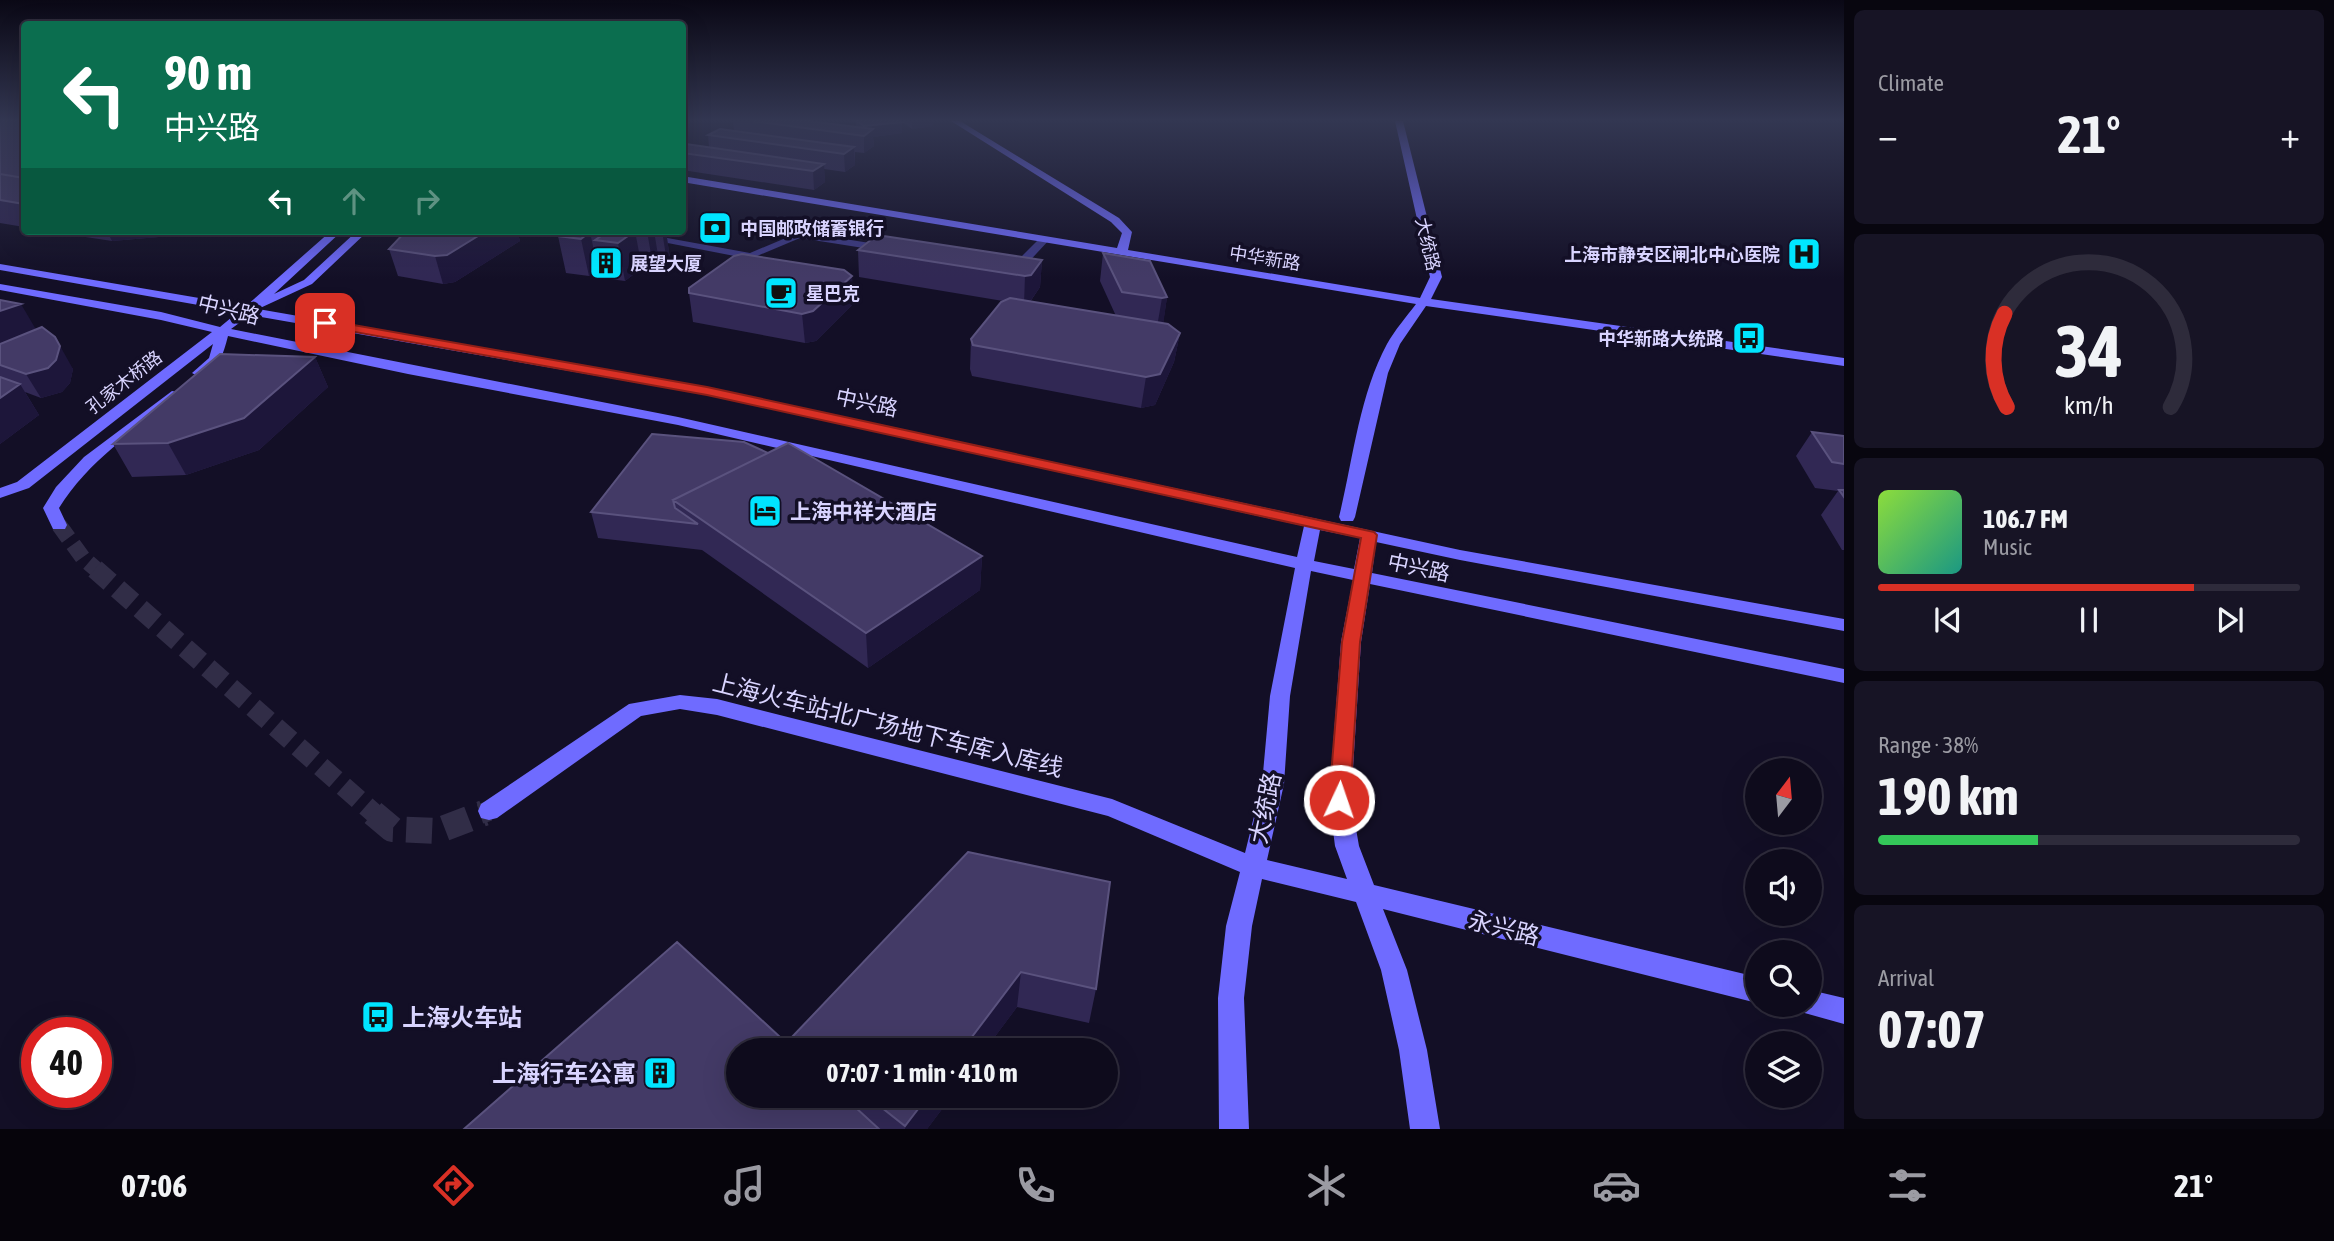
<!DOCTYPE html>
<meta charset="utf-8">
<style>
:root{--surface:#0e0b1c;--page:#171425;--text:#f1f3f6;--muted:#9b9ba3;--line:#2e2b3b;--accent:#d93025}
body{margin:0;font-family:"Asap Condensed","Noto Sans SC",sans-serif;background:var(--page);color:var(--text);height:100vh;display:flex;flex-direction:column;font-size:26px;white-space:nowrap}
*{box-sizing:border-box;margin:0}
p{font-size:23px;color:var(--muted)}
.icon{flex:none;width:38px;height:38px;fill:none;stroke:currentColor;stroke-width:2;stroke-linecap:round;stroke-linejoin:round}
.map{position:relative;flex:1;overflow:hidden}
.details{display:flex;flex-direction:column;gap:10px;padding:10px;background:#08060f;width:490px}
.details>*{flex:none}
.banner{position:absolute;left:21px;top:21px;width:665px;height:214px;border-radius:7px;box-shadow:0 7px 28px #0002,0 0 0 2px var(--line);background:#0b6e4f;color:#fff;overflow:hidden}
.needle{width:46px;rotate:16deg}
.fabs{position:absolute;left:1745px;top:758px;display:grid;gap:14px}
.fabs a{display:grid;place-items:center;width:77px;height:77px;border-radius:50%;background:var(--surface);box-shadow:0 7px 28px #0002,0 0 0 2px var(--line);font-size:35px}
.speed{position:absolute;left:21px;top:1017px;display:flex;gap:14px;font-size:35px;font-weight:700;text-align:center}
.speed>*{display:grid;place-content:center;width:91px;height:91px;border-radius:50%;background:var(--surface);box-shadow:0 7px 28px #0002,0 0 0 2px var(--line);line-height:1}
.speed .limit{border:10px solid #d22;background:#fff;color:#111}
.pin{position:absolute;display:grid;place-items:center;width:60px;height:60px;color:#fff;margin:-30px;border-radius:14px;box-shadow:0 4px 10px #0006}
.me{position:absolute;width:77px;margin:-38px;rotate:3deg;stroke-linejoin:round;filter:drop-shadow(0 0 5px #0008)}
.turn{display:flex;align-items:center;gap:24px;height:147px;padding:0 28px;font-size:32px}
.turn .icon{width:91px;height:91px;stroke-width:2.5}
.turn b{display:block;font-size:49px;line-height:60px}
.lanes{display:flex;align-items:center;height:66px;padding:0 28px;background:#0003;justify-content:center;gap:35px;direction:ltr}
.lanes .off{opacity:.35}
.big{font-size:52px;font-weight:700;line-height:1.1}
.details .card{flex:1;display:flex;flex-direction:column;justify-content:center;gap:10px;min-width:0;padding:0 24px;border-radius:10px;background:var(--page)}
.details .dial{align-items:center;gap:0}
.dial svg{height:182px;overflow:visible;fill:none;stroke:var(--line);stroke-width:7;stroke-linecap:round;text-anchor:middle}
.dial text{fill:var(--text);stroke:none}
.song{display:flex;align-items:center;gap:21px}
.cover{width:84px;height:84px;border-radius:10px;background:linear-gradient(135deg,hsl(90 70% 55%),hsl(170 70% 35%))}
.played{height:7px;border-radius:4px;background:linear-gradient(90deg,var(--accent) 75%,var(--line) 75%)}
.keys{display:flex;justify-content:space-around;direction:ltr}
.heat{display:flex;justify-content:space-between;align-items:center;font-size:38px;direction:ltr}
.charge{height:10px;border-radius:5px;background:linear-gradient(90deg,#34c759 38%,var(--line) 0)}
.trip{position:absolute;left:726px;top:1038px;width:392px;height:70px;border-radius:35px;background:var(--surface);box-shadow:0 7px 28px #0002,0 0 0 2px var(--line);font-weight:700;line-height:70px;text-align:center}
.tab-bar{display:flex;height:112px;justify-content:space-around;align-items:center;background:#06040b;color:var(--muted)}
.tab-bar .icon{width:49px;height:49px}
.tab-bar .active{color:var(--accent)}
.tab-bar b{font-size:32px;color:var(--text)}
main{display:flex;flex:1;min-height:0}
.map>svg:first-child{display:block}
</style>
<main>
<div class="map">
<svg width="1844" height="1129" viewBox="0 0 1844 1129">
<rect width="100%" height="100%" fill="#130f26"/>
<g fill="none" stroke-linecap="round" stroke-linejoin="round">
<!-- secondary-tunnel-far2 -->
<path stroke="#312d47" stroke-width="16" stroke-dasharray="16 8" stroke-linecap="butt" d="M59 525 83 558 97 570"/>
<!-- secondary-tunnel-far1 -->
<path stroke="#312d47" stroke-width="20" stroke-dasharray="20 10" stroke-linecap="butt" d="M95 569 375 814
M480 814 489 811"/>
<!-- secondary-tunnel -->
<path stroke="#312d47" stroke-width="26" stroke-dasharray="26 13" stroke-linecap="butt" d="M373 813 392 829 437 831 484 813"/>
<!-- street -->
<path fill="#3d3a85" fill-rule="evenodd" d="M606 231H629L750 253 800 232 889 246 894 249 889 252 800 238 750 259Z
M1041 237 1050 239 1023 268 1006 270V266L1015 263Z"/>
<!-- secondary -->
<path fill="#6f6bff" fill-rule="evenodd" d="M951 121H960L1119 218 1132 232 1128 250 1420 298 1430 277 1395 121H1403L1442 277 1431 299 1844 358V366L1426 306 1400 344 1388 373 1355 517 1353 521H1341L1339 517C1353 460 1359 396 1387 344 1395 330 1406 317 1416 304L682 182V176L1117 248 1122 233 1111 222Z
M331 231H342L274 294 304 280 357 231H368L312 284 258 309 707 387 1460 550 1844 619V631L1460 560 1376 542 1372 573 1844 669V683L1370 584 1361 642 1351 800 1359 846 1374 885 1757 977V1003L1383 909 1407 970 1427 1050 1440 1129H1410L1399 1050 1381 970 1356 902 1262 879 1252 926 1244 998 1249 1129H1219L1218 998 1226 926 1240 872 1108 816 717 715 680 709 641 716 497 818 489 820 481 818 478 811 481 804 629 704 680 695 717 699 1112 799 1245 853 1262 784 1270 696 1295 568 678 425 408 374 228 336C223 355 219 370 199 377L192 373 209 358 213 344 29 488 0 498V488L17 482 212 332 161 320 0 290V284L161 312 220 327 238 312 0 270V264L246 306ZM250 315 707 395 1304 526 1297 557 678 417 231 329ZM1320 530 1360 538 1354 569 1314 561ZM1311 571 1353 580 1341 642 1329 800 1335 846 1347 879 1267 860 1284 784 1290 696Z
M172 391 177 392V398C134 431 88 461 59 508L67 525 65 529H53L43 508 56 487 84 457Z
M1810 990 1844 998V1024L1801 1012 1797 1004H1810Z"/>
</g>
<!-- wall -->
<path fill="#312854" d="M0 121H24V227L0 223Z
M733 121H822L819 122 856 127V122L847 123 844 121H900L902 122V133L873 137 874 146 864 153 855 152V165L845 172 824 169 825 182 814 190 682 170V146L709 148 708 135 734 131Z
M901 121H933V126L912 129Z
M46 231H261L252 234H194L112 241Z
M406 231H517L520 241 455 282 443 284 398 276 389 249Z
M565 231H666L670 259 667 262 659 261 653 266 641 263 642 268 625 281 602 278 601 270H598L589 276 566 273 558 236Z
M858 250 1042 260 1040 287 1030 302 1116 316 1100 281 1103 253 1167 297 1163 323 1180 333 1174 362 1155 405 1141 408 972 376 970 369 971 339 1003 301 859 277Z
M852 276 853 304 816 341 805 343 693 322 689 293Z
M0 300 36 330 73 369 70 383 62 392 41 398 25 392 39 415 0 444Z
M315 357 328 387 259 450 186 475 132 477 113 444Z
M1812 432 1844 436V550H1842L1821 515 1838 491 1815 488 1796 456Z
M652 434 982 556 980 590 868 668 702 550 598 538 591 512Z
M968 852 1096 989 1089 1023 1017 1007 985 1050H795L793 1036Z
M738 1096H952L927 1129H464Z"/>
<!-- shaded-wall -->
<path fill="#1d163a" d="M847 121H856V122L847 123Z
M912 121H933V126L912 129Z
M902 122V133L873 137 874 146 864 153V126Z
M854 147 855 165 845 172 844 154Z
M824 164 825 182 814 190 813 171Z
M107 231H193L194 234 112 241Z
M251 231H261L252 234Z
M486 231H517L520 241 455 282 443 284 435 256Z
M635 231 642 268 625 281 618 243Z
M647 231H654L659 261 653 266Z
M662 231H666L670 259 667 262Z
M590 232 598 270 589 276 581 239Z
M1042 260 1040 287 1029 303 1024 304 1025 276Z
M852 276 853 304 816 341 805 343 802 314Z
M1167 297 1163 326 1157 327 1162 298Z
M21 304 38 333 0 346V311Z
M1180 333 1174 362 1155 405 1141 408 1146 377Z
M55 337 73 369 70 383 62 392 41 398 26 374Z
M315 357 328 387 259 450 186 475 168 443Z
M20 384 39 415 0 444V398Z
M982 556 980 590 868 668 866 633Z
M1021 972 1017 1007 985 1050H962Z
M928 1096H952L927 1129H905V1126Z"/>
<!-- building -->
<path fill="#433a66" stroke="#5a527e" stroke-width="2" d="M0 121H24V178L0 174Z
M752 121H808L873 129 864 136Z
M857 121H900L902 122 864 126Z
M720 129 854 147 844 154 708 135Z
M686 144 824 164 813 171 682 153V146Z
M0 174 24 178V204L0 200Z
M406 231H486L447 255 435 256 389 249Z
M565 231H635L618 243 595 240 604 234 590 232 581 239 558 236Z
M877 235 1042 260 1031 275 1025 276 858 250Z
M1103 253 1150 261 1167 297 1162 298 1122 292Z
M742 254 844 270 852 276 813 311 802 314 689 293V288L734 256Z
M1010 298 1168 324 1180 333 1160 374 1146 377 973 345 971 339 1001 302Z
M0 300 21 304 0 311Z
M42 327 55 337 60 346 56 360 48 368 26 374 0 365V344Z
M220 354 315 357 244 418 168 443 113 444Z
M0 377 20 384 0 398Z
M1812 432 1844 436V464L1832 462Z
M652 434 744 442 768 453 673 500 675 508 698 524 591 512Z
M788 443 982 556 866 633 673 500Z
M1839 490H1844V497Z
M968 852 1110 882 1096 989 1021 972 962 1050H811L793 1036Z
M677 942 794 1050H738V1096H843L879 1129H464Z
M867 1096H928L905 1126Z"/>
<!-- sky -->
<linearGradient id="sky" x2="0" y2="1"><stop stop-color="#0a0815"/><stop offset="0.43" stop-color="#333752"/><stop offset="1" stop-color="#333752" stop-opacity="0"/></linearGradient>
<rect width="1844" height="279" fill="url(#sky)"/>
<!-- route -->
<path fill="#d93025" stroke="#8d1f18" stroke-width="2" d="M325 320 707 387 1374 532 1377 535 1360 642 1350 800 1347 806 1339 808 1332 806 1329 800 1342 642 1361 538 707 395 321 326V321Z"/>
<!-- icons -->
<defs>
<symbol id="bank-square" viewBox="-11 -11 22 22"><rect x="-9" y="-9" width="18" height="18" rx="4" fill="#00e5ff" stroke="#130f26"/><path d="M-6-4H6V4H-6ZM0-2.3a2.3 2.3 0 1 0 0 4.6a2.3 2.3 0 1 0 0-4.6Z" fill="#111"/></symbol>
<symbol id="hospital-square" viewBox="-11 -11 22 22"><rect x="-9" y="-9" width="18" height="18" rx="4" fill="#00e5ff" stroke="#130f26"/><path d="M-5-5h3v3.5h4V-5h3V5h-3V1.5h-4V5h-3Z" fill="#111"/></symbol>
<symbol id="building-square" viewBox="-11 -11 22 22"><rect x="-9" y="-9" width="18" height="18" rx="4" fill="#00e5ff" stroke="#130f26"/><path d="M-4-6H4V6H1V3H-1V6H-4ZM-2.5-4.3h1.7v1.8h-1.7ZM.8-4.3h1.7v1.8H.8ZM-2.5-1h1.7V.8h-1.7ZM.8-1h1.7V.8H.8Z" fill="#111"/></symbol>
<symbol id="cafe-square" viewBox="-11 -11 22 22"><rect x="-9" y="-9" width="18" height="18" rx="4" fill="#00e5ff" stroke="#130f26"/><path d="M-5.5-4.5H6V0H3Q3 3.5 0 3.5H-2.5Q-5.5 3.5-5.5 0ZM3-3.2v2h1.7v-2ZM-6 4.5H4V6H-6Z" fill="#111"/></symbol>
<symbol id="bus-square" viewBox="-11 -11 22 22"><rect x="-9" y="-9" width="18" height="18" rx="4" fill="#00e5ff" stroke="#130f26"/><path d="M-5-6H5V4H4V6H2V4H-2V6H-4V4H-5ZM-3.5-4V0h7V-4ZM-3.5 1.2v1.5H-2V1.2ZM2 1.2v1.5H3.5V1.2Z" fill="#111"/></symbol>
<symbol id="hotel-square" viewBox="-11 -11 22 22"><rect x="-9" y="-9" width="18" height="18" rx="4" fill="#00e5ff" stroke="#130f26"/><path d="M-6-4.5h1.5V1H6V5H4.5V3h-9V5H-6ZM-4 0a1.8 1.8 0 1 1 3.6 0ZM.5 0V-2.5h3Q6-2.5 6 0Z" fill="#111"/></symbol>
</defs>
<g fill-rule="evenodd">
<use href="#bank-square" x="696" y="209" width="38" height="38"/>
<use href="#hospital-square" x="1785" y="235" width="38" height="38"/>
<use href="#building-square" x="587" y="244" width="38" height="38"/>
<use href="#cafe-square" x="762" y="274" width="38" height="38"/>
<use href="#bus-square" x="1730" y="319" width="38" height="38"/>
<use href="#hotel-square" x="746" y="492" width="38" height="38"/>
<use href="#bus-square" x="359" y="998" width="38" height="38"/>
<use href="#building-square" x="641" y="1054" width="38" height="38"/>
</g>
<g text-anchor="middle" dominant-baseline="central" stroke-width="7" stroke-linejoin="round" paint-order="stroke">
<!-- far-poi labels -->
<g font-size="18" font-weight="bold" fill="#d9d4ff" stroke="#130f26" text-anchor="start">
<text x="740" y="228">中国邮政储蓄银行</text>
<text x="1780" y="254" text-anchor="end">上海市静安区闸北中心医院</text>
<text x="630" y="263">展望大厦</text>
<text x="806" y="293">星巴克</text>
<text x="1724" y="338" text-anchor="end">中华新路大统路</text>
</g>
<!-- far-street labels -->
<g font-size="18" fill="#d9d4ff" stroke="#130f26">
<text transform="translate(1428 244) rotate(77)">大统路</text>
<text transform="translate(1265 258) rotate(9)">中华新路</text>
<text transform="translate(124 382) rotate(-38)">孔家木桥路</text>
</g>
<!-- street labels -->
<g font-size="21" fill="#d9d4ff" stroke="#130f26">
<text transform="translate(229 309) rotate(14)">中兴路</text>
<text transform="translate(867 402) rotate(12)">中兴路</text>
<text transform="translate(1419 567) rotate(12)">中兴路</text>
</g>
<!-- poi labels -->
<g font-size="21" font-weight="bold" fill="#d9d4ff" stroke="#130f26" text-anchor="start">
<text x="790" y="511">上海中祥大酒店</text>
</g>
<!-- near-street labels -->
<g font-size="24" fill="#d9d4ff" stroke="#130f26">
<text transform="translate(888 725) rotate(14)">上海火车站北广场地下车库入库线</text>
<text transform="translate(1265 808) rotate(-78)">大统路</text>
<text transform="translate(1504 928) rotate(14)">永兴路</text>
</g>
<!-- near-poi labels -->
<g font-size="24" font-weight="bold" fill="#d9d4ff" stroke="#130f26" text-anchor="start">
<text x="402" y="1017">上海火车站</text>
<text x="636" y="1073" text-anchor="end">上海行车公寓</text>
</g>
</g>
</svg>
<div class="fabs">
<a><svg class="needle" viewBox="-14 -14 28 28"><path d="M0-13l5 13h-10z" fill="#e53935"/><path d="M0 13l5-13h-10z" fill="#9b9ba3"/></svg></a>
<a><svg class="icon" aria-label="sound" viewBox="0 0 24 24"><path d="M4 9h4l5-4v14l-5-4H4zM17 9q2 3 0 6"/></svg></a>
<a><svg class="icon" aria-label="search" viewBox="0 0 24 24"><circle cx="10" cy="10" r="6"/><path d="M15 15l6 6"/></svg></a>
<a><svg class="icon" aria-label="layers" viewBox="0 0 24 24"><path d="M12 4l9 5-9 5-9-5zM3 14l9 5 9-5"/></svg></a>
</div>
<div class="speed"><div class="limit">40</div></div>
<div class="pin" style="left:325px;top:323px;background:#d93025"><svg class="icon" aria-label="arrive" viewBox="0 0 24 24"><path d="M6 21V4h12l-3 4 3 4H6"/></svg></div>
<svg class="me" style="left:1339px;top:800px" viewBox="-20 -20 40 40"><circle r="17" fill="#d93025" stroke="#fff" stroke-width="3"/><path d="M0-11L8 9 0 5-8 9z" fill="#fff"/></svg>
<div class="trip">07:07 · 1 min · 410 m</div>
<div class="banner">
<div class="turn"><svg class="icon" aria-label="left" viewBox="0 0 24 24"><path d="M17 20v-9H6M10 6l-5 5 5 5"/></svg><div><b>90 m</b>中兴路</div></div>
<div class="lanes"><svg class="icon" aria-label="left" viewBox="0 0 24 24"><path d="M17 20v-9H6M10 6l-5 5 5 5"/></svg><svg class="icon off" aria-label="ahead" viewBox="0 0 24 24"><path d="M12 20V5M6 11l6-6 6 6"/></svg><svg class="icon off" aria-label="right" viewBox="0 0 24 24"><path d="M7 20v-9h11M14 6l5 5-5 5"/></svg></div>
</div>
</div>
<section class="details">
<div class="card"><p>Climate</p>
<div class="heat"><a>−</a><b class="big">21°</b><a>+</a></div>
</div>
<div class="card dial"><svg viewBox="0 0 100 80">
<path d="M14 69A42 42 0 1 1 86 69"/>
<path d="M14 69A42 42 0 0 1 13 28" stroke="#d93025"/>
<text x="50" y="56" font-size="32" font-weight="700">34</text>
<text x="50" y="72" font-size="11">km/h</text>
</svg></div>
<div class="card">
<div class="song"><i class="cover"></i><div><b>106.7 FM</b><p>Music</p></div></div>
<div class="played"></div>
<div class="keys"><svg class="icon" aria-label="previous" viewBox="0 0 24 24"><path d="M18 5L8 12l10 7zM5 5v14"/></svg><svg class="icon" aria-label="pause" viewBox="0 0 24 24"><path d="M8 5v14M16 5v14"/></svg><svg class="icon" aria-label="next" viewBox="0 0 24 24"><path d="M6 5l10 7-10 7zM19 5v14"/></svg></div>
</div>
<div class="card"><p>Range · 38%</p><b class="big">190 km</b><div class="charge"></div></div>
<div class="card"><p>Arrival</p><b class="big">07:07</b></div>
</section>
</main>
<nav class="tab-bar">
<b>07:06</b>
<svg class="icon active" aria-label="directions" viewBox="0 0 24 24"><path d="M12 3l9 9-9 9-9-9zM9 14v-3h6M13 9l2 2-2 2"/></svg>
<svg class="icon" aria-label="music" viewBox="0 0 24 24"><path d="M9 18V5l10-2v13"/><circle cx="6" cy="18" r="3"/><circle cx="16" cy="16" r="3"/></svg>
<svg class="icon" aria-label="phone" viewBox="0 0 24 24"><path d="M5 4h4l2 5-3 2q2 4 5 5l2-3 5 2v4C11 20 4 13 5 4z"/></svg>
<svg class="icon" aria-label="climate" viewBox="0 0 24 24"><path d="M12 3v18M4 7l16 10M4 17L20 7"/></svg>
<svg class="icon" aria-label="car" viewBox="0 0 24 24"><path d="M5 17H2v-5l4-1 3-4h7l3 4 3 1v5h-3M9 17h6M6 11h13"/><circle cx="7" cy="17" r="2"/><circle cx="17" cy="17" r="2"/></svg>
<svg class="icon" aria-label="filters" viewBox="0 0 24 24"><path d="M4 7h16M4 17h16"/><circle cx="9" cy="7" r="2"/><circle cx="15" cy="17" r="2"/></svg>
<b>21°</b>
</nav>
